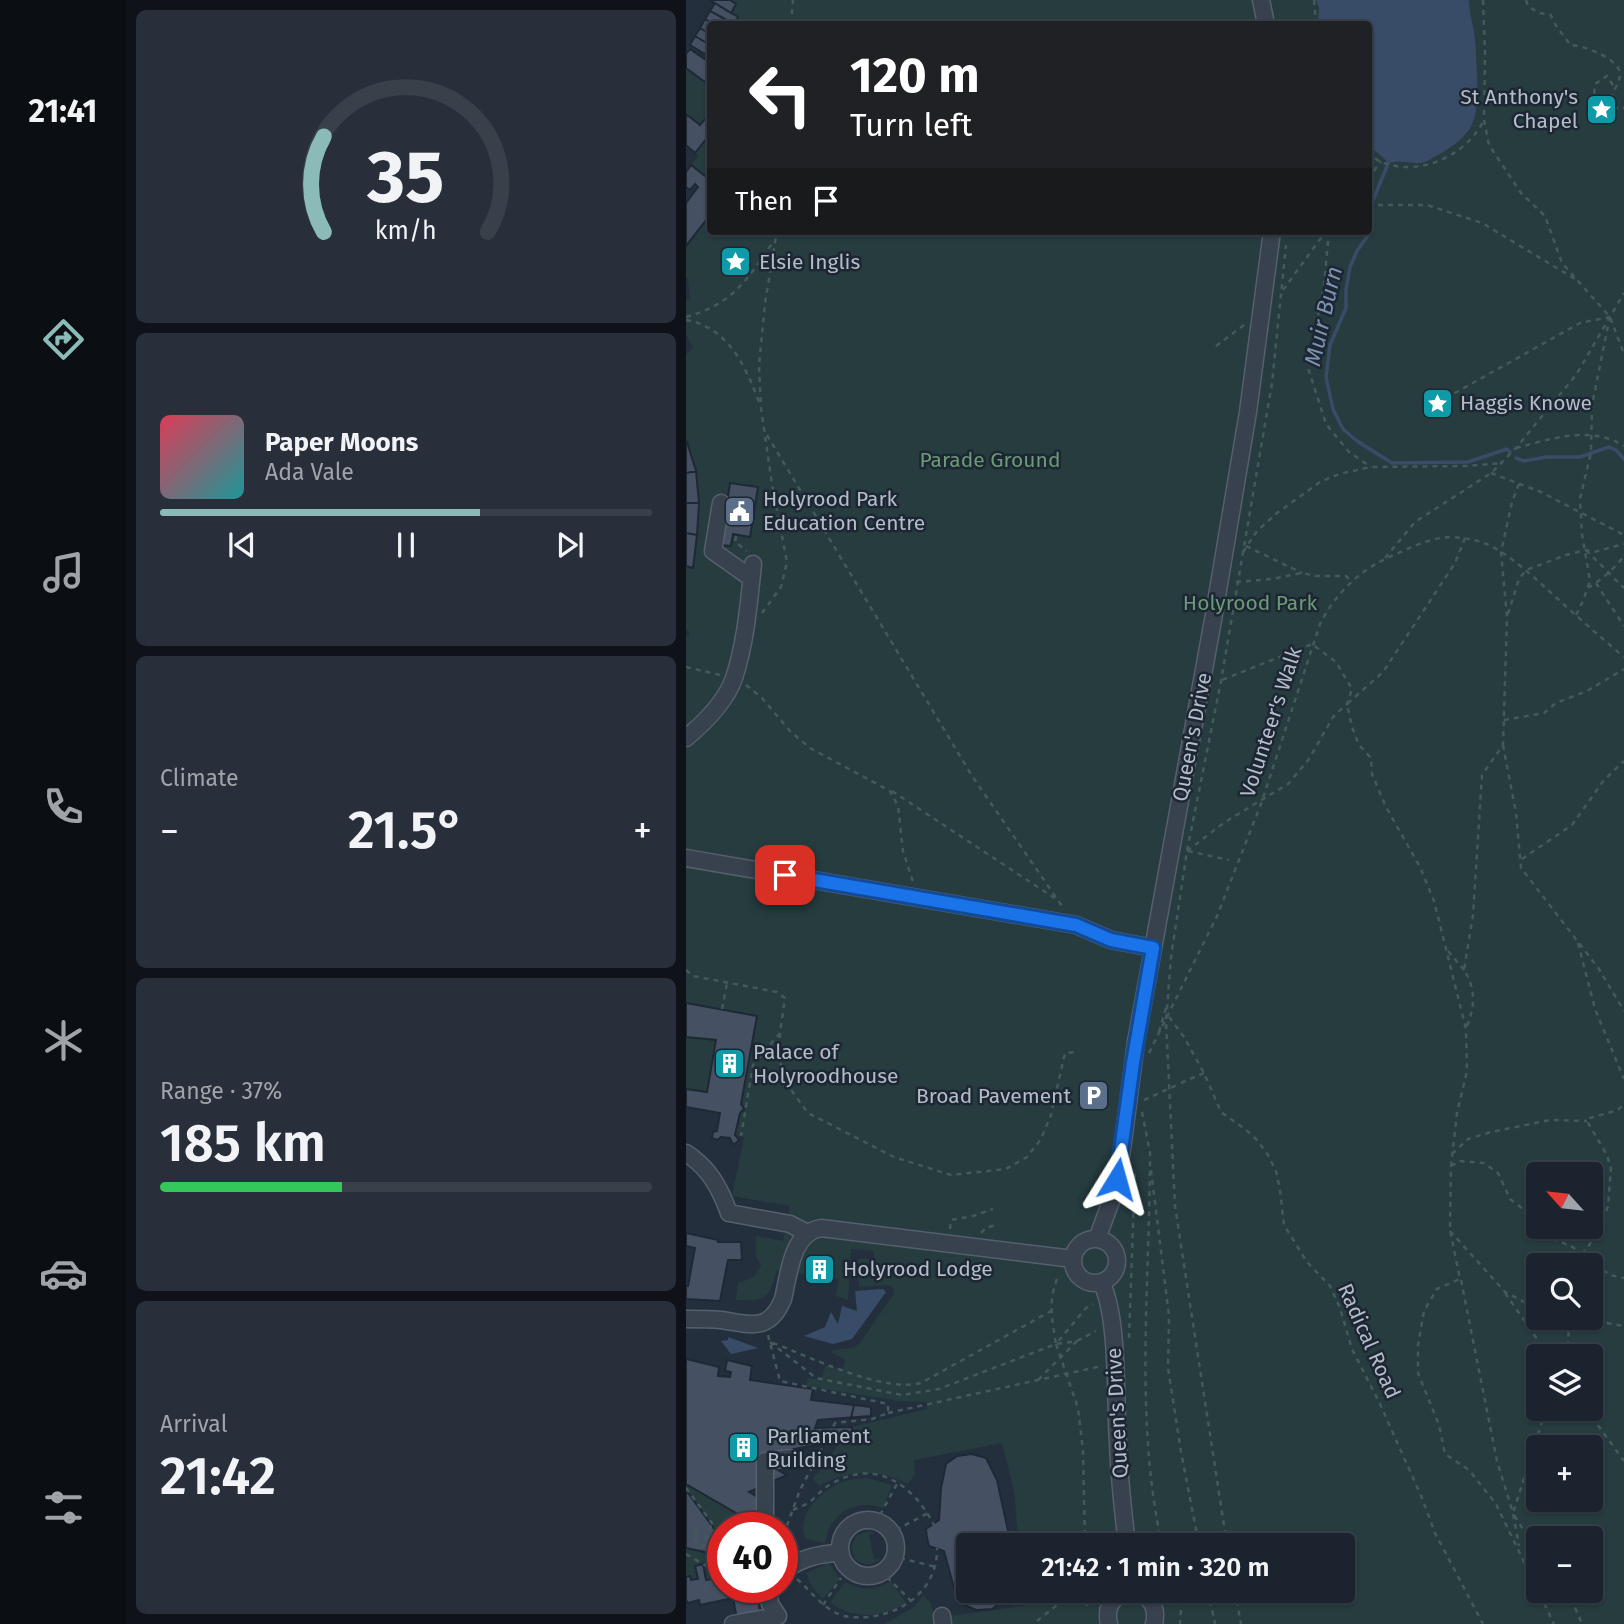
<!DOCTYPE html>
<meta charset="utf-8">
<style>
:root{--surface:#1b232e;--page:#282f3a;--text:#f1f3f6;--muted:#a0a4aa;--line:#39404a;--accent:#8bbbb9}
body{margin:0;font-family:"Fira Sans",sans-serif;background:var(--page);color:var(--text);height:100vh;display:flex;flex-direction:column;font-size:26px;white-space:nowrap}
*{box-sizing:border-box;margin:0}
p{font-size:23px;color:var(--muted)}
.icon{flex:none;width:38px;height:38px;fill:none;stroke:currentColor;stroke-width:2;stroke-linecap:round;stroke-linejoin:round}
.map{position:relative;flex:1;overflow:hidden}
.panel{display:flex;flex-direction:column;gap:10px;padding:10px;background:#0f1319;width:560px}
.panel>*{flex:none}
.guide{position:absolute;left:21px;top:21px;width:665px;height:214px;border-radius:7px;box-shadow:0 2px 5px #0004,0 0 0 2px var(--line);background:#202124;color:#fff;overflow:hidden}
.needle{width:46px;rotate:297deg}
.fabs{position:absolute;left:840px;top:1162px;display:grid;gap:14px}
.fabs a{display:grid;place-items:center;width:77px;height:77px;border-radius:7px;background:var(--surface);box-shadow:0 2px 5px #0004,0 0 0 2px var(--line);font-size:35px}
.speed{position:absolute;left:21px;top:1512px;display:flex;gap:14px;font-size:35px;font-weight:700;text-align:center}
.speed>*{display:grid;place-content:center;width:91px;height:91px;border-radius:50%;background:var(--surface);box-shadow:0 2px 5px #0004,0 0 0 2px var(--line);line-height:1}
.speed .limit{border:10px solid #d22;background:#fff;color:#111}
.pin{position:absolute;display:grid;place-items:center;width:60px;height:60px;color:#fff;margin:-30px;border-radius:14px;box-shadow:0 4px 10px #0006}
.me{position:absolute;width:77px;margin:-38px;rotate:8deg;stroke-linejoin:round;filter:drop-shadow(0 0 5px #0008)}
.turn{display:flex;align-items:center;gap:24px;height:147px;padding:0 28px;font-size:32px}
.turn .icon{width:91px;height:91px;stroke-width:2.5}
.turn b{display:block;font-size:49px;line-height:60px}
.then{display:flex;align-items:center;height:66px;padding:0 28px;background:#0003;gap:14px;font-size:26px}
.big{font-size:52px;font-weight:600;line-height:1.1}
.panel .tile{flex:1;display:flex;flex-direction:column;justify-content:center;gap:10px;min-width:0;padding:0 24px;border-radius:10px;background:var(--page)}
.panel .dial{align-items:center;gap:0}
.dial svg{height:182px;overflow:visible;fill:none;stroke:var(--line);stroke-width:7;stroke-linecap:round;text-anchor:middle}
.dial text{fill:var(--text);stroke:none}
.song{display:flex;align-items:center;gap:21px}
.cover{width:84px;height:84px;border-radius:10px;background:linear-gradient(135deg,hsl(350 70% 55%),hsl(180 70% 35%))}
.played{height:7px;border-radius:4px;background:linear-gradient(90deg,var(--accent) 65%,var(--line) 65%)}
.keys{display:flex;justify-content:space-around;direction:ltr}
.heat{display:flex;justify-content:space-between;align-items:center;font-size:38px;direction:ltr}
.charge{height:10px;border-radius:5px;background:linear-gradient(90deg,#34c759 37%,var(--line) 0)}
.trip{position:absolute;left:270px;top:1533px;width:399px;height:70px;border-radius:7px;background:var(--surface);box-shadow:0 2px 5px #0004,0 0 0 2px var(--line);font-weight:600;line-height:70px;text-align:center}
main{display:flex;flex:1;min-height:0}
.tab-bar{display:flex;flex-direction:column;width:126px;justify-content:space-around;align-items:center;background:#0b0e12;color:var(--muted)}
.tab-bar .icon{width:49px;height:49px}
.tab-bar .active{color:var(--accent)}
.tab-bar b{font-size:32px;color:var(--text)}
.map>svg:first-child{display:block}
</style>
<main>
<nav class="tab-bar">
<b>21:41</b>
<svg class="icon active" aria-label="directions" viewBox="0 0 24 24"><path d="M12 3l9 9-9 9-9-9zM9 14v-3h6M13 9l2 2-2 2"/></svg>
<svg class="icon" aria-label="music" viewBox="0 0 24 24"><path d="M9 18V5l10-2v13"/><circle cx="6" cy="18" r="3"/><circle cx="16" cy="16" r="3"/></svg>
<svg class="icon" aria-label="phone" viewBox="0 0 24 24"><path d="M5 4h4l2 5-3 2q2 4 5 5l2-3 5 2v4C11 20 4 13 5 4z"/></svg>
<svg class="icon" aria-label="climate" viewBox="0 0 24 24"><path d="M12 3v18M4 7l16 10M4 17L20 7"/></svg>
<svg class="icon" aria-label="car" viewBox="0 0 24 24"><path d="M5 17H2v-5l4-1 3-4h7l3 4 3 1v5h-3M9 17h6M6 11h13"/><circle cx="7" cy="17" r="2"/><circle cx="17" cy="17" r="2"/></svg>
<svg class="icon" aria-label="filters" viewBox="0 0 24 24"><path d="M4 7h16M4 17h16"/><circle cx="9" cy="7" r="2"/><circle cx="15" cy="17" r="2"/></svg>
</nav>
<section class="panel">
<div class="tile dial"><svg viewBox="0 0 100 80">
<path d="M14 69A42 42 0 1 1 86 69"/>
<path d="M14 69A42 42 0 0 1 14 27" stroke="#8bbbb9"/>
<text x="50" y="56" font-size="32" font-weight="700">35</text>
<text x="50" y="72" font-size="11">km/h</text>
</svg></div>
<div class="tile">
<div class="song"><i class="cover"></i><div><b>Paper Moons</b><p>Ada Vale</p></div></div>
<div class="played"></div>
<div class="keys"><svg class="icon" aria-label="previous" viewBox="0 0 24 24"><path d="M18 5L8 12l10 7zM5 5v14"/></svg><svg class="icon" aria-label="pause" viewBox="0 0 24 24"><path d="M8 5v14M16 5v14"/></svg><svg class="icon" aria-label="next" viewBox="0 0 24 24"><path d="M6 5l10 7-10 7zM19 5v14"/></svg></div>
</div>
<div class="tile"><p>Climate</p>
<div class="heat"><a>−</a><b class="big">21.5°</b><a>+</a></div>
</div>
<div class="tile"><p>Range · 37%</p><b class="big">185 km</b><div class="charge"></div></div>
<div class="tile"><p>Arrival</p><b class="big">21:42</b></div>
</section>
<div class="map">
<svg width="938" height="1624" viewBox="0 0 938 1624">
<rect width="100%" height="100%" fill="#242f3e"/>
<!-- green -->
<path fill="#263c3f" fill-rule="evenodd" d="M44 0H938V1624H198L228 1607 237 1596 245 1603 248 1618 338 1606 337 1591H656V1545H333L328 1491 316 1443 228 1460 229 1474 222 1484C192 1469 162 1469 133 1486L127 1479 166 1427 241 1409V1402L212 1401 120 1386 122 1378 135 1380 140 1365 156 1370 160 1360 146 1353 147 1350 166 1348 173 1344 208 1294 207 1288 203 1285 173 1287 171 1259 188 1258V1251L165 1249 162 1300 150 1296 153 1279 91 1270C82 1300 82 1300 50 1300L52 1283 67 1278 75 1266 70 1256V1236L97 1241 104 1206 46 1196 58 1137 49 1135 54 1113 58 1109 55 1104 71 1016 0 1003V637L4 635 0 629V566L7 568 13 503 10 471 0 439V354L7 348 0 334V300H4L2 278H0V246L24 215V231H682V24H48L52 17 45 13 50 4ZM852 1174H905V1227H852ZM852 1265H905V1318H852ZM852 1356H905V1409H852ZM852 1447H905V1500H852ZM852 1538H905V1591H852Z
M0 68 24 86V123L19 119 14 125 0 114Z
M24 134V180L5 165 12 156 9 153Z
M0 1037 30 1040 21 1092 0 1089Z
M181 1478 206 1485 197 1508C170 1498 143 1513 139 1543L120 1539C108 1517 135 1491 154 1483 163 1479 171 1479 181 1478Z
M0 1484 56 1517 59 1528H37V1541L0 1490Z
M183 1531 189 1533 183 1535 188 1559 195 1558C187 1566 177 1566 169 1559L165 1547 170 1536Z
M0 1548 19 1552 27 1561 37 1556V1578L20 1580 17 1565 9 1567 12 1579 5 1580 4 1576 0 1577Z
M143 1563 154 1579 137 1599 126 1587 120 1573Z
M205 1581 220 1603C195 1619 168 1619 144 1603L159 1582C175 1591 190 1591 205 1581Z"/>
<!-- water -->
<path fill="#394c67" d="M630 0H783C783 12 786 20 788 32 790 46 790 60 791 75 793 124 788 136 743 160 730 168 715 157 702 164 699 156 688 153 682 143V24H632L633 8Z
M197 1289 200 1292 166 1339 147 1344 118 1336 139 1327 145 1312 152 1324 156 1306 171 1311 169 1291Z
M42 1337 72 1348 45 1354 35 1341 42 1340Z"/>
<g fill="none" stroke-linecap="round" stroke-linejoin="round">
<!-- stream -->
<path stroke="#394c67" stroke-width="3.5" d="M702 164 685 205 683 234 671 251 664 267 660 290V308L644 345 640 377 647 409 657 429 671 441 706 463 782 462 821 449 824 452
M830 458 838 461 860 457H894L923 447 930 450 938 459"/>
</g>
<!-- building -->
<path fill="#455162" stroke="#1f2835" stroke-width="2" d="M24 0H44L50 4 45 13Z
M29 3 52 17 48 24 24 11Z
M24 11 47 24H27L19 19Z
M19 19 27 24H24V34L14 28Z
M14 28 24 34V45L9 36Z
M9 36 24 45V57L4 45Z
M4 49 24 63V74L19 82 0 68V54Z
M0 114 14 125 19 119 24 123V134L9 153 0 145Z
M5 165 24 180V215L0 246V203L12 187 9 184 4 190 0 187V172Z
M1 442 10 471 0 473V443Z
M10 471 13 503H0V473Z
M44 483 72 487 64 537 47 534 45 546 35 545Z
M0 503H13L11 535 0 533Z
M0 533 11 535 7 568 0 566Z
M0 1003 71 1016 55 1104 58 1109 54 1113 49 1135 53 1140 49 1144 46 1143 44 1138 35 1137 31 1140 26 1138 27 1132 31 1131 34 1113 0 1107V1089L21 1092 30 1040 0 1037Z
M0 1233 32 1240V1242H55L56 1260H42L34 1301 0 1299V1286H2L9 1248 0 1246Z
M130 1257 135 1258 136 1264 147 1267 143 1278 129 1276 130 1273 121 1270 122 1265 127 1266Z
M0 1359 33 1367 32 1376 44 1377 45 1372 39 1371 41 1360 66 1366 64 1380 127 1389 125 1400 185 1407V1416L132 1420 129 1428 166 1427 168 1439 66 1456 101 1475 63 1492 78 1501 64 1521 0 1484Z
M168 1405 185 1407V1416L165 1418Z
M286 1454 300 1458 311 1480 324 1540V1545H282V1591H320L318 1600 306 1609 290 1610 277 1604 267 1584 258 1551 243 1546 241 1538 240 1529 253 1520 255 1488 260 1464 271 1456Z
M0 1490 37 1541V1556L27 1561 19 1552 0 1548Z
M17 1564 20 1580 37 1578V1587H71L69 1590 75 1614 51 1619 47 1598 14 1605 13 1600 2 1603 0 1600V1577L4 1576 5 1580 12 1579 9 1566Z"/>
<g fill="none" stroke-linecap="round" stroke-linejoin="round">
<defs>
<path id="minor" d="M575 0 580 24
M35 503 27 551 65 578
M0 738C18 723 40 701 48 678 60 642 63 601 67 564
M0 858 390 925 425 940 467 948
M0 1153C23 1168 34 1188 43 1213L104 1224 121 1233
M411 1239 428 1193 434 1165 450 1042 527 620 562 412 586 231
M387 1261a22 22 0 1 1 44 0a22 22 0 1 1-44 0Z
M415 1282C433 1315 429 1403 432 1443 433 1477 437 1511 441 1545
M0 1319C11 1319 23 1319 35 1320 64 1324 83 1333 97 1299 103 1275 105 1233 135 1228L387 1259
M154 1548a28 28 0 1 1 56 0a28 28 0 1 1-56 0Z
M79 1528V1461L105 1458
M96 1576C106 1559 136 1553 155 1553
M256 1616 257 1624
M47 1624 92 1616 84 1604 82 1587
M423 1624C413 1582 478 1582 468 1624"/>
</defs>
<!-- minor casing -->
<use href="#minor" stroke="#565f6c" stroke-width="19"/>
<!-- path -->
<path stroke="#44595c" stroke-width="2.5" stroke-dasharray="5 5" stroke-linecap="butt" d="M628 0 630 24
M797 0 799 53 798 120 803 145 835 193 859 216 876 263 924 317 938 354
M840 0 842 6 853 13 865 15C868 26 878 35 884 45 897 45 936 59 934 76 933 83 923 100 920 108
M105 24 107 0
M908 103 920 108H938
M908 123 906 119 909 84 921 76 928 87
M682 151C687 159 696 163 705 165 740 174 782 153 798 120
M682 179 695 161
M682 205H741L796 223 889 279
M643 231 638 285 622 368 640 424 663 452 685 467
M597 290 640 231
M0 317C47 304 61 280 87 242
M0 320C43 327 61 369 74 405
M530 346 558 325
M751 403 894 323 924 317
M81 435 286 776 378 909
M830 448C864 439 905 425 938 446
M805 473 855 492 938 535
M50 536 49 542 61 551
M779 538 769 563 697 672 661 704 666 727 673 745 685 758 686 774 700 807 734 867 748 901 780 1029 781 1071 771 1113 765 1166 764 1230 774 1279 751 1289 738 1311 732 1345V1373L753 1425 759 1454 783 1470 810 1504 868 1624
M560 546 616 573
M900 550 938 588
M557 552 571 531 591 513 634 482 653 474 685 467 780 466 817 463
M699 558 729 522 805 473 830 448 890 375 938 293
M550 582 586 579 616 573 631 576H660L665 581
M910 583 938 626
M902 588C914 581 929 568 938 556
M76 613 95 587 101 562 86 484 75 408 73 366 79 303 91 231
M822 614 833 579 840 570 880 555 900 550 908 552 938 544
M890 615 897 601 904 581 896 534 894 499 905 452 906 405 923 321
M0 667 34 675
M60 685 76 698 104 731 124 748 204 791 212 806 217 851 227 882
M818 720 858 713 870 703 901 691 938 669
M817 745 830 813 835 868 913 969 938 1011
M206 791 370 899
M501 851 539 822 602 784 623 759 647 717 661 704 666 689 650 662 626 644 536 680
M502 851 543 860
M836 859 886 825 918 780 938 761
M892 943 909 1009 938 1079
M762 951 778 970
M0 970 7 976 91 992 99 998 94 1033 67 1065 55 1136
M36 1009 41 983
M483 1017 498 1037 518 1073 535 1112 559 1129 571 1140 582 1155 590 1171 594 1190 598 1225 621 1262 644 1286 654 1308 666 1349 694 1404 736 1498 749 1533 797 1624
M781 1026C789 1006 790 989 778 970L787 915 796 775 817 745 821 617 815 552 826 502 833 484
M473 1032 480 1008
M94 1033 95 1070 100 1083 122 1113 208 1157 265 1175 320 1169 341 1157 355 1139 365 1115 379 1053 391 1052
M463 1053 531 916 575 804 634 624C651 591 676 568 710 554 728 546 747 537 766 537 779 538 792 540 803 545 825 556 844 574 862 590 887 613 912 635 938 657
M495 1083 518 1073
M458 1100 491 1085
M456 1112 464 1153C464 1282 448 1420 476 1545
M766 1154 782 1139 805 1132 864 1120 901 1121
M765 1166 774 1161 798 1163 812 1173 824 1199 837 1209 845 1223 857 1235 885 1246 924 1275 938 1278
M465 1170 483 1316 482 1368 495 1452 513 1545
M264 1229 265 1220 287 1216 307 1209
M764 1231 819 1292 852 1309
M295 1233 300 1228 312 1224
M896 1254 904 1244 908 1231 917 1220 922 1206 925 1169 921 1155 901 1121 904 1118 932 1110 938 1104
M896 1265 901 1259
M371 1279C362 1302 366 1320 370 1344L400 1308 407 1304
M775 1280 811 1461 827 1513 833 1546
M819 1293 863 1356
M891 1318 938 1326
M82 1335 94 1381 202 1404V1413L186 1419 149 1423 114 1490 99 1531 102 1551
M443 1338 449 1169
M391 1341 410 1331
M84 1342 130 1378 216 1395 253 1389 370 1344 391 1341 351 1381
M87 1343C125 1357 196 1393 235 1383L365 1311
M370 1344 392 1408 397 1451 399 1545
M879 1356 882 1347 883 1318
M900 1409 938 1461
M202 1413 416 1366
M0 1488 37 1538
M107 1510C113 1507 121 1505 126 1500 133 1494 138 1487 147 1483 191 1458 228 1486 248 1525
M194 1515 212 1482
M11 1529 8 1538 17 1547 26 1523
M210 1530 242 1513
M541 1545 489 1206 480 1021 485 957 501 851 535 681 586 383 600 245
M0 1554 22 1567 37 1558
M852 1554 827 1513 860 1409
M214 1558 250 1567
M201 1577 226 1602
M111 1579C127 1593 136 1608 157 1616 204 1624 252 1596 251 1548
M400 1591 401 1607
M489 1591 495 1609 494 1624
M522 1591 529 1624
M549 1591 555 1624
M878 1591 887 1603 896 1624
M137 1605 155 1578
M351 1621 371 1605 384 1591"/>
<!-- minor -->
<use href="#minor" stroke="#38414e" stroke-width="16"/>
</g>
<g fill="none" stroke-linecap="round" stroke-linejoin="round">
<defs>
<path id="route" d="M99 875 390 925 425 940 467 948 447 1063 431 1179"/>
</defs>
<!-- route casing -->
<use href="#route" stroke="#114b97" stroke-width="18"/>
<!-- route -->
<use href="#route" stroke="#1a73e8" stroke-width="12"/>
</g>
<!-- icons -->
<defs>
<symbol id="sight-square" viewBox="-11 -11 22 22"><rect x="-9" y="-9" width="18" height="18" rx="4" fill="#0f9aa8" stroke="#1d2633"/><path d="M0-6L1.8-2.2L6-1.7L2.9 1.2L3.7 5.4L0 3.3L-3.7 5.4L-2.9 1.2L-6-1.7L-1.8-2.2Z" fill="#fff"/></symbol>
<symbol id="civic-square" viewBox="-11 -11 22 22"><rect x="-9" y="-9" width="18" height="18" rx="4" fill="#5c6f8a" stroke="#1d2633"/><path d="M-.6-6.5H3V-4.5H.6V-3L4-1V1h2V6H-6V1h2V-1L-.6-3ZM-1.2 2.5V6h2.4V2.5Z" fill="#fff"/></symbol>
<symbol id="building-square" viewBox="-11 -11 22 22"><rect x="-9" y="-9" width="18" height="18" rx="4" fill="#0f9aa8" stroke="#1d2633"/><path d="M-4-6H4V6H1V3H-1V6H-4ZM-2.5-4.3h1.7v1.8h-1.7ZM.8-4.3h1.7v1.8H.8ZM-2.5-1h1.7V.8h-1.7ZM.8-1h1.7V.8H.8Z" fill="#fff"/></symbol>
<symbol id="parking-square" viewBox="-11 -11 22 22"><rect x="-9" y="-9" width="18" height="18" rx="4" fill="#5c6f8a" stroke="#1d2633"/><path d="M-3.5-5.5H1a3.5 3.5 0 0 1 0 7H-1V5.5H-3.5ZM-1-3.4V-.6H.8a1.4 1.4 0 0 0 0-2.8Z" fill="#fff"/></symbol>
</defs>
<g fill-rule="evenodd">
<use href="#sight-square" x="898" y="92" width="35" height="35"/>
<use href="#sight-square" x="32" y="244" width="35" height="35"/>
<use href="#sight-square" x="734" y="386" width="35" height="35"/>
<use href="#civic-square" x="36" y="494" width="35" height="35"/>
<use href="#building-square" x="26" y="1046" width="35" height="35"/>
<use href="#parking-square" x="390" y="1078" width="35" height="35"/>
<use href="#building-square" x="116" y="1252" width="35" height="35"/>
<use href="#building-square" x="40" y="1430" width="35" height="35"/>
</g>
<g text-anchor="middle" dominant-baseline="central" stroke-width="5" stroke-linejoin="round" paint-order="stroke">
<!-- poi labels -->
<g font-size="21" fill="#b4bcc9" stroke="#1d2633" text-anchor="start">
<text x="892" y="97" text-anchor="end">St Anthony's<tspan x="892" dy="24">Chapel</tspan></text>
<text x="73" y="262">Elsie Inglis</text>
<text x="774" y="403">Haggis Knowe</text>
<text x="77" y="499">Holyrood Park<tspan x="77" dy="24">Education Centre</tspan></text>
<text x="67" y="1052">Palace of<tspan x="67" dy="24">Holyroodhouse</tspan></text>
<text x="385" y="1096" text-anchor="end">Broad Pavement</text>
<text x="157" y="1269">Holyrood Lodge</text>
<text x="81" y="1436">Parliament<tspan x="81" dy="24">Building</tspan></text>
</g>
<!-- park labels -->
<g font-size="21" fill="#6b9a76" stroke="#1d2633">
<text x="304" y="460">Parade Ground</text>
<text x="564" y="603">Holyrood Park</text>
</g>
<!-- street labels -->
<g font-size="21" fill="#b4bcc9" stroke="#1d2633">
<text transform="translate(585 722) rotate(-72)">Volunteer's Walk</text>
<text transform="translate(506 737) rotate(-79)">Queen's Drive</text>
<text transform="translate(683 1341) rotate(66)">Radical Road</text>
<text transform="translate(431 1413) rotate(-93)">Queen's Drive</text>
</g>
<!-- water labels -->
<g font-size="23" font-style="italic" fill="#7c92b1" stroke="#1d2633">
<text transform="translate(637 316) rotate(-77)">Muir Burn</text>
</g>
</g>
</svg>
<div class="fabs">
<a><svg class="needle" viewBox="-14 -14 28 28"><path d="M0-13l5 13h-10z" fill="#e53935"/><path d="M0 13l5-13h-10z" fill="#a0a4aa"/></svg></a>
<a><svg class="icon" aria-label="search" viewBox="0 0 24 24"><circle cx="10" cy="10" r="6"/><path d="M15 15l6 6"/></svg></a>
<a><svg class="icon" aria-label="layers" viewBox="0 0 24 24"><path d="M12 4l9 5-9 5-9-5zM3 14l9 5 9-5"/></svg></a>
<a>+</a>
<a>−</a>
</div>
<div class="speed"><div class="limit">40</div></div>
<div class="pin" style="left:99px;top:875px;background:#d93025"><svg class="icon" aria-label="arrive" viewBox="0 0 24 24"><path d="M6 21V4h12l-3 4 3 4H6"/></svg></div>
<svg class="me" style="left:431px;top:1179px" viewBox="-20 -20 40 40"><path d="M0-17L14 15 0 8-14 15z" fill="#1a73e8" stroke="#fff" stroke-width="4"/></svg>
<div class="trip">21:42 · 1 min · 320 m</div>
<div class="guide">
<div class="turn"><svg class="icon" aria-label="left" viewBox="0 0 24 24"><path d="M17 20v-9H6M10 6l-5 5 5 5"/></svg><div><b>120 m</b>Turn left</div></div>
<div class="then">Then<svg class="icon" aria-label="arrive" viewBox="0 0 24 24"><path d="M6 21V4h12l-3 4 3 4H6"/></svg></div>
</div>
</div>
</main>
